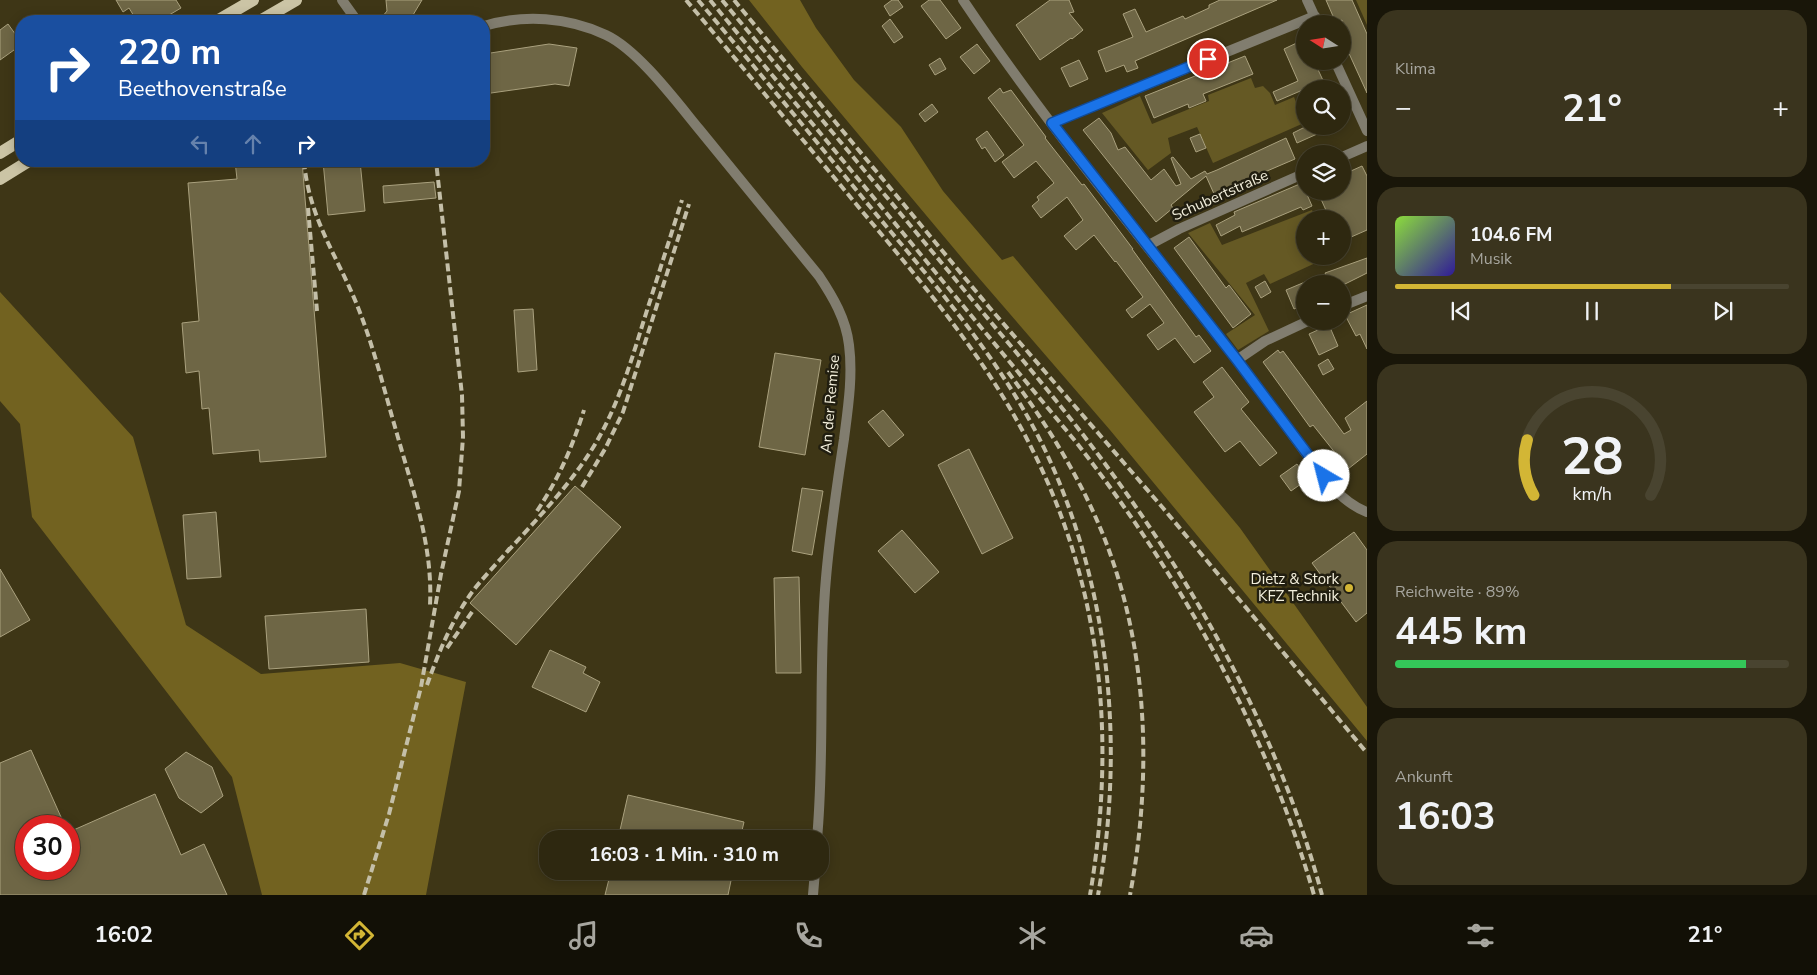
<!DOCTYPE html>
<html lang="de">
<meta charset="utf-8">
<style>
:root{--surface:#2e2810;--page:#3a341e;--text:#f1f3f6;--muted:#a7a69f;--line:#494430;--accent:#d3b635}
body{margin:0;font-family:"Nunito Sans",sans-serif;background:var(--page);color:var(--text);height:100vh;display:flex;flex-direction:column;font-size:19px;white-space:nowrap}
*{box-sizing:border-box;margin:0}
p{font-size:16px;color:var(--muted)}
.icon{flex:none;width:28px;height:28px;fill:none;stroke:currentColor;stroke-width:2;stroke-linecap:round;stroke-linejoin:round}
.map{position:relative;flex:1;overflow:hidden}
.sheet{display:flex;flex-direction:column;gap:10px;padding:10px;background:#191609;width:450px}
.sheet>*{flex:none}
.guide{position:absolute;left:15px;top:15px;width:475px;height:152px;border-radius:20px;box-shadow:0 2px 12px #0003,0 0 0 1px var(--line);background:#1a4fa0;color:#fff;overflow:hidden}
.needle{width:32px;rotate:282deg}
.fabs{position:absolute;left:1296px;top:15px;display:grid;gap:10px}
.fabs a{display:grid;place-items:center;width:55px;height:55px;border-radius:50%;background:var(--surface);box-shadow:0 2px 12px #0003,0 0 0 1px var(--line);font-size:25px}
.speed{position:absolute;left:15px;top:815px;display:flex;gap:10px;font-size:25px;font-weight:700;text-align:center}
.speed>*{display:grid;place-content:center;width:65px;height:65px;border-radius:50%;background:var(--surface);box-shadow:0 2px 12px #0003,0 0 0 1px var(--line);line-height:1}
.speed .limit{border:8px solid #d22;background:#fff;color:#111}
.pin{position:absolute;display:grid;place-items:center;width:42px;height:42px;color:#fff;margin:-21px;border:2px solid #fff;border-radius:50%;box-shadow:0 1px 5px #0007}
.me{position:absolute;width:55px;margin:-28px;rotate:323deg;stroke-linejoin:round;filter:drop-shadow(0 0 4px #0008)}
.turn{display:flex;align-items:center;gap:18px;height:105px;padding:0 20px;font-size:22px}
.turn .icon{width:65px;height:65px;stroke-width:2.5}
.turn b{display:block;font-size:35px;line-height:42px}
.lanes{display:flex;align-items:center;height:48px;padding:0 20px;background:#0003;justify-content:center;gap:25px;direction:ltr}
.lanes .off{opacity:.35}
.big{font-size:38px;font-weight:700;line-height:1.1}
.sheet .tile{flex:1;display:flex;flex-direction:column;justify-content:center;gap:8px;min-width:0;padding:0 18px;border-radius:20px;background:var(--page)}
.sheet .dial{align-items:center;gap:0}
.dial svg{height:130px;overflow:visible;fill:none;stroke:var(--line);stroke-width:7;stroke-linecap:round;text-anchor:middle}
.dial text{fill:var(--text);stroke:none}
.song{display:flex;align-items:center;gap:15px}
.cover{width:60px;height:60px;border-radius:8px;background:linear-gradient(135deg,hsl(90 70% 55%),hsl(250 70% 35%))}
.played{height:5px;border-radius:2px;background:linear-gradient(90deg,var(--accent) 70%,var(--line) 70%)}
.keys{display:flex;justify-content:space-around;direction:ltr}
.heat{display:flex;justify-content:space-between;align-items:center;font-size:28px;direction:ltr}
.charge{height:8px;border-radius:4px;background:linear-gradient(90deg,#34c759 89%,var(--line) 0)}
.trip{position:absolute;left:539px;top:830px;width:290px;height:50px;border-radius:20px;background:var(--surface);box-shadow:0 2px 12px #0003,0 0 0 1px var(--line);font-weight:700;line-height:50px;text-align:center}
.dock{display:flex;height:80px;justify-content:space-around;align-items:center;background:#121006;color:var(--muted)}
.dock .icon{width:35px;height:35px}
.dock .selected{color:var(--accent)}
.dock b{font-size:22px;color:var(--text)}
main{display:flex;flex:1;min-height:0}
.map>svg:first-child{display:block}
</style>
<main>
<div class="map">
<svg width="1367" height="895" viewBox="0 0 1367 895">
<rect width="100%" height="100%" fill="#3e3616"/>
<!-- green -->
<path fill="#655924" d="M1356 0H1367V25Z
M1251 78 1255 88 1263 86 1270 93 1275 105 1294 97 1304 123 1213 163 1197 127 1168 138 1171 153 1148 170 1102 113 1140 96 1152 124 1209 101 1208 95Z
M1312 210 1316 219H1305V226L1301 228 1305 236V256H1320L1322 260 1270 284 1264 274 1246 283 1269 331 1238 350 1226 334 1255 315 1188 233 1210 223 1222 245Z"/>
<!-- forest -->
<path fill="#726220" d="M749 0H800L816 28 854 80 901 127 943 191 1002 260 1013 256 1240 528 1367 707V741L1110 430 972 270 802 67Z
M0 292 133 437 186 625 261 674 400 663 466 682 426 895H262L232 777 32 517 20 424 0 401Z"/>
<!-- building -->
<path fill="#6e6645" stroke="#aaa17e" d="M116 0H176L181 8 159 21H137L129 8 123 12Z
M386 0H422L413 15 402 21H389L382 17 387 11Z
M892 0H898L903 7 890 16 884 6Z
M929 0H940L961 28 946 39 921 6Z
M1050 0H1069L1074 12 1069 13 1083 30 1072 39 1071 38 1040 60 1016 25Z
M1220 0H1277L1135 61 1138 68 1127 72 1124 65 1106 72 1098 51 1133 37 1123 14 1135 9 1146 32 1183 16 1185 19 1209 8V5Z
M1326 0H1352L1367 34V93L1342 38V20L1336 23Z
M890 19 903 37 894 43 882 26Z
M8 24 21 42V45L0 60V30Z
M1305 39V61H1314L1327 89H1305L1277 101 1273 92 1298 81 1284 49Z
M549 44 577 48 569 86 555 84 484 94V54Z
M977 44 990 61 974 74 960 57Z
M1245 56 1253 74 1203 94 1206 101 1189 108 1188 104 1154 118 1145 96Z
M940 58 946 69 935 75 929 65Z
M1079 60 1088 79 1070 87 1061 68Z
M1000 88 1003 93 1011 90 1046 137 1045 138 1082 185 1084 184 1133 249H1132L1196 337 1199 335 1211 351 1194 363 1175 338 1158 350 1147 335 1164 323 1150 304 1132 318 1126 310 1143 297 1116 261 1115 262 1094 235 1076 250 1064 236 1083 220 1067 197 1041 218 1032 206 1039 200 1037 197 1054 183 1036 161 1014 178 1002 162 1024 145 988 98Z
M932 104 938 112 925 122 919 114Z
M1099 118 1111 133 1118 150 1125 147 1151 180 1164 169 1176 186 1181 184 1171 158 1173 157 1191 179 1205 171 1207 174 1217 170 1286 138 1295 159 1225 189 1226 191 1215 196 1206 176 1171 205 1173 208 1156 222 1083 130Z
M1307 126H1335L1297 143 1293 133Z
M987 131 1004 155 995 162 985 147 982 149 976 139Z
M1200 134 1206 148 1196 152 1190 138Z
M235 161H302L326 457 260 462 259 450 213 454 209 408 202 409 199 371 186 373 182 323 199 321 188 183 237 179Z
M323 161H360L365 211 328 215Z
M1362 166 1367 176V230L1342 241V219H1330L1320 197 1333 191H1342V175Z
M434 182 436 198 384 203 383 186Z
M1302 183 1312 206 1303 210 1301 207 1242 232 1240 226 1221 236 1216 225 1235 215 1234 212Z
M1189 237 1226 288 1229 285 1251 314 1233 328 1174 248Z
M1367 258V273L1345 284H1330L1325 273Z
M1265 281 1271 292 1261 298 1255 287Z
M1305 282V304L1294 309 1286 290Z
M1367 305V349L1360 334 1356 336 1345 315Z
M533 309 537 370 518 372 514 310Z
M1329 325 1338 346 1319 355 1309 334Z
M1278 350 1280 353 1283 351 1344 434 1351 430 1345 418 1367 401V454L1348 469 1313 425 1310 427 1263 362Z
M775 353 821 360 805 455 759 447Z
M1328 359 1334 369 1323 375 1318 365Z
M1222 367 1249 402 1241 409 1277 453 1260 466 1240 441 1225 452 1194 412 1214 397 1203 382Z
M883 410 904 435 889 447 868 422Z
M969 449 1013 538 982 554 938 465Z
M1297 464 1308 479 1291 491 1280 476Z
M575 486 621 527 516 645 470 603Z
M802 488 823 491 812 555 792 551Z
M216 512 221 577 187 579 183 515Z
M902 530 939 572 915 593 878 551Z
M1354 532 1367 550V613L1356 622 1312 563Z
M0 569 30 620 0 637Z
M799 577 801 673H776L774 578Z
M366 609 369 662 269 669 265 616Z
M550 650 586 667 583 673 600 682 586 712 532 687Z
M31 750 65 826H26V869H69V832L155 794 181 855 204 844 227 895H0V763Z
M186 752 212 767 223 796 201 813 179 798 165 769Z
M628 795 744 822 740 839H618Z
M611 871H733L728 895H605Z"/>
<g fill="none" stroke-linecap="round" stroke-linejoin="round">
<!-- street -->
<path stroke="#817d6f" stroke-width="10" d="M342 0 357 21
M963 0C1046 124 1143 240 1235 358 1255 384 1275 410 1294 437 1314 463 1335 500 1367 512
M1307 0 1318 24
M484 26C524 14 568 17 606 35 638 50 676 101 699 129 739 178 779 227 819 276 833 297 846 319 849 345 853 376 848 408 844 439 837 485 830 531 826 578 818 665 825 752 817 839
M1335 61 1367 131
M1052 123 1315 16
M1342 157 1367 146
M1147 246 1179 229 1305 173
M1342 306 1367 296
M1237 360 1265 341 1308 321
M813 895 815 871"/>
<!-- primary -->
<path stroke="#cbc4a5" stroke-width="12" d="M217 21 253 0
M260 21 296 0
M0 153 21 140
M0 179 29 161"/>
<!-- rail -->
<path stroke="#c4bfa8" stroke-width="4" stroke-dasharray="8 4" stroke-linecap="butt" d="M686 0C745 70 803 140 861 210 925 286 990 363 1034 453 1103 592 1116 743 1090 895
M698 0C758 71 817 142 876 214 938 288 1004 364 1046 452 1110 589 1125 747 1098 895
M710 0 1076 442C1182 578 1266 729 1314 895
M722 0C801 95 881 190 960 285 1011 347 1064 407 1111 472 1204 599 1281 742 1322 895
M734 0 989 307 1163 508 1367 753
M304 161C309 220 339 258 359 310 375 351 385 393 397 434 413 491 433 546 430 605
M308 208 317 311
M1008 372C1050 428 1088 490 1111 556 1149 664 1151 784 1130 895
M582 487 605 449 623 412 689 204
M537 511C559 478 572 448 584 410
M507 552C538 518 570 485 594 446 617 408 630 365 643 323 656 282 669 241 682 200
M447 648 474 609
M427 685C438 654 451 622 470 595 482 578 497 564 510 548
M364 895 389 814 421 687 441 574 459 491 463 437 462 395 436 161"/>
</g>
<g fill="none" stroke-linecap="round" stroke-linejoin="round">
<defs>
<path id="route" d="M1208 59 1052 123 1237 360 1324 476"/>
</defs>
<!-- route casing -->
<use href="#route" stroke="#114b97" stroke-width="12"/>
<!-- route -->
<use href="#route" stroke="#1a73e8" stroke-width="9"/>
</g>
<!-- markers -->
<circle fill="#d3b635" stroke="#211e10" stroke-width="2" cx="1349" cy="588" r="5"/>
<g text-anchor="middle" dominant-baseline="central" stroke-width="5" stroke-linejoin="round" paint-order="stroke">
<!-- street labels -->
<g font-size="15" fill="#f3efdc" stroke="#211e10">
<text transform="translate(1220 195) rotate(-24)">Schubertstraße</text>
<text transform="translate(830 404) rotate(-85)">An der Remise</text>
</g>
<!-- poi labels -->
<g font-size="15" fill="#f3efdc" stroke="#211e10" text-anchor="end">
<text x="1339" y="579">Dietz &amp; Stork<tspan x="1339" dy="17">KFZ Technik</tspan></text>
</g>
</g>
</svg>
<div class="fabs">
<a><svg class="needle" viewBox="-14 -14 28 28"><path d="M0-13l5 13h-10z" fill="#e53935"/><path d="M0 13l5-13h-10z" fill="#a7a69f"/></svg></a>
<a><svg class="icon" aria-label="search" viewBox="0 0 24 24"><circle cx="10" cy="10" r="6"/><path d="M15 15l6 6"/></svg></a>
<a><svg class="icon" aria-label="layers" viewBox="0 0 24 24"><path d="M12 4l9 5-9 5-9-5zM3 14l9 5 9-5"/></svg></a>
<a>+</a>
<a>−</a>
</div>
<div class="speed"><div class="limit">30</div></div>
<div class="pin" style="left:1208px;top:59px;background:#d93025"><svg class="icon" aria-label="arrive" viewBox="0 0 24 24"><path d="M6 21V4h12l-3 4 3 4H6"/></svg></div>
<svg class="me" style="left:1324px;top:476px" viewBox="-20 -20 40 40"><circle r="19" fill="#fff"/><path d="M0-13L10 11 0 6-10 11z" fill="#1a73e8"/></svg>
<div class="trip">16:03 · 1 Min. · 310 m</div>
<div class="guide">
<div class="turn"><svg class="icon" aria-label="right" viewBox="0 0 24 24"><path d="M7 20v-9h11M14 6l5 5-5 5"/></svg><div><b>220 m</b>Beethovenstraße</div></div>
<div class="lanes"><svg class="icon off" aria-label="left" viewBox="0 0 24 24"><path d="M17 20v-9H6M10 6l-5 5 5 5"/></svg><svg class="icon off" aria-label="ahead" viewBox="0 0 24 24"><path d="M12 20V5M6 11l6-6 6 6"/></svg><svg class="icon" aria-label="right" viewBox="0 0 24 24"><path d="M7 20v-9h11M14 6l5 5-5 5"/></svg></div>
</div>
</div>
<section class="sheet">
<div class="tile"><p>Klima</p>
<div class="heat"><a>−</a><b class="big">21°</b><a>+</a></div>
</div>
<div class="tile">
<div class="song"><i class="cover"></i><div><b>104.6 FM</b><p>Musik</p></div></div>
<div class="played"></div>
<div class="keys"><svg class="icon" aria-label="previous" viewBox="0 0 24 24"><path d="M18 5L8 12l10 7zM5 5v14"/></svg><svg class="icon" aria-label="pause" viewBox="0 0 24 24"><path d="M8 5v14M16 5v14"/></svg><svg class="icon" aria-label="next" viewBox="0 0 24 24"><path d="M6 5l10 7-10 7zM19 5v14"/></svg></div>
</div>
<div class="tile dial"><svg viewBox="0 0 100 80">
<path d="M14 69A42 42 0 1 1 86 69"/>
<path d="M14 69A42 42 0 0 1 10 35" stroke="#d3b635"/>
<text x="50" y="56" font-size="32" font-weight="700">28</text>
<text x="50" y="72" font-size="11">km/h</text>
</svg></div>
<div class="tile"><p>Reichweite · 89%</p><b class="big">445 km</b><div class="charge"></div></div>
<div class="tile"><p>Ankunft</p><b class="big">16:03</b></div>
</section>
</main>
<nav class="dock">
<b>16:02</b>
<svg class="icon selected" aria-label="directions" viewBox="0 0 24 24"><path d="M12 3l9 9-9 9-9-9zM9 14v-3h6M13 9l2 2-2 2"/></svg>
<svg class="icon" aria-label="music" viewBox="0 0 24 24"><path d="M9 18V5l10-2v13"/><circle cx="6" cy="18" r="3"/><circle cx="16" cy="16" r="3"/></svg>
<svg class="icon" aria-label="phone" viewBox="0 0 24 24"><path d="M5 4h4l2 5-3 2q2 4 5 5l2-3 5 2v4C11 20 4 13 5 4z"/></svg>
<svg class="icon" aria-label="climate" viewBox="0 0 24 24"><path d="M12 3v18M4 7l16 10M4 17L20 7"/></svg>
<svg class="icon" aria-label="car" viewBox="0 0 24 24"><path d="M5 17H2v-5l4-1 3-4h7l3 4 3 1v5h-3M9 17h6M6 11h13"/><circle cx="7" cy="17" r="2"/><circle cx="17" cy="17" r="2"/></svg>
<svg class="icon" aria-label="filters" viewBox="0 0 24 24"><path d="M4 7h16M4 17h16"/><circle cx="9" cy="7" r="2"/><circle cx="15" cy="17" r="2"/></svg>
<b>21°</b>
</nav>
